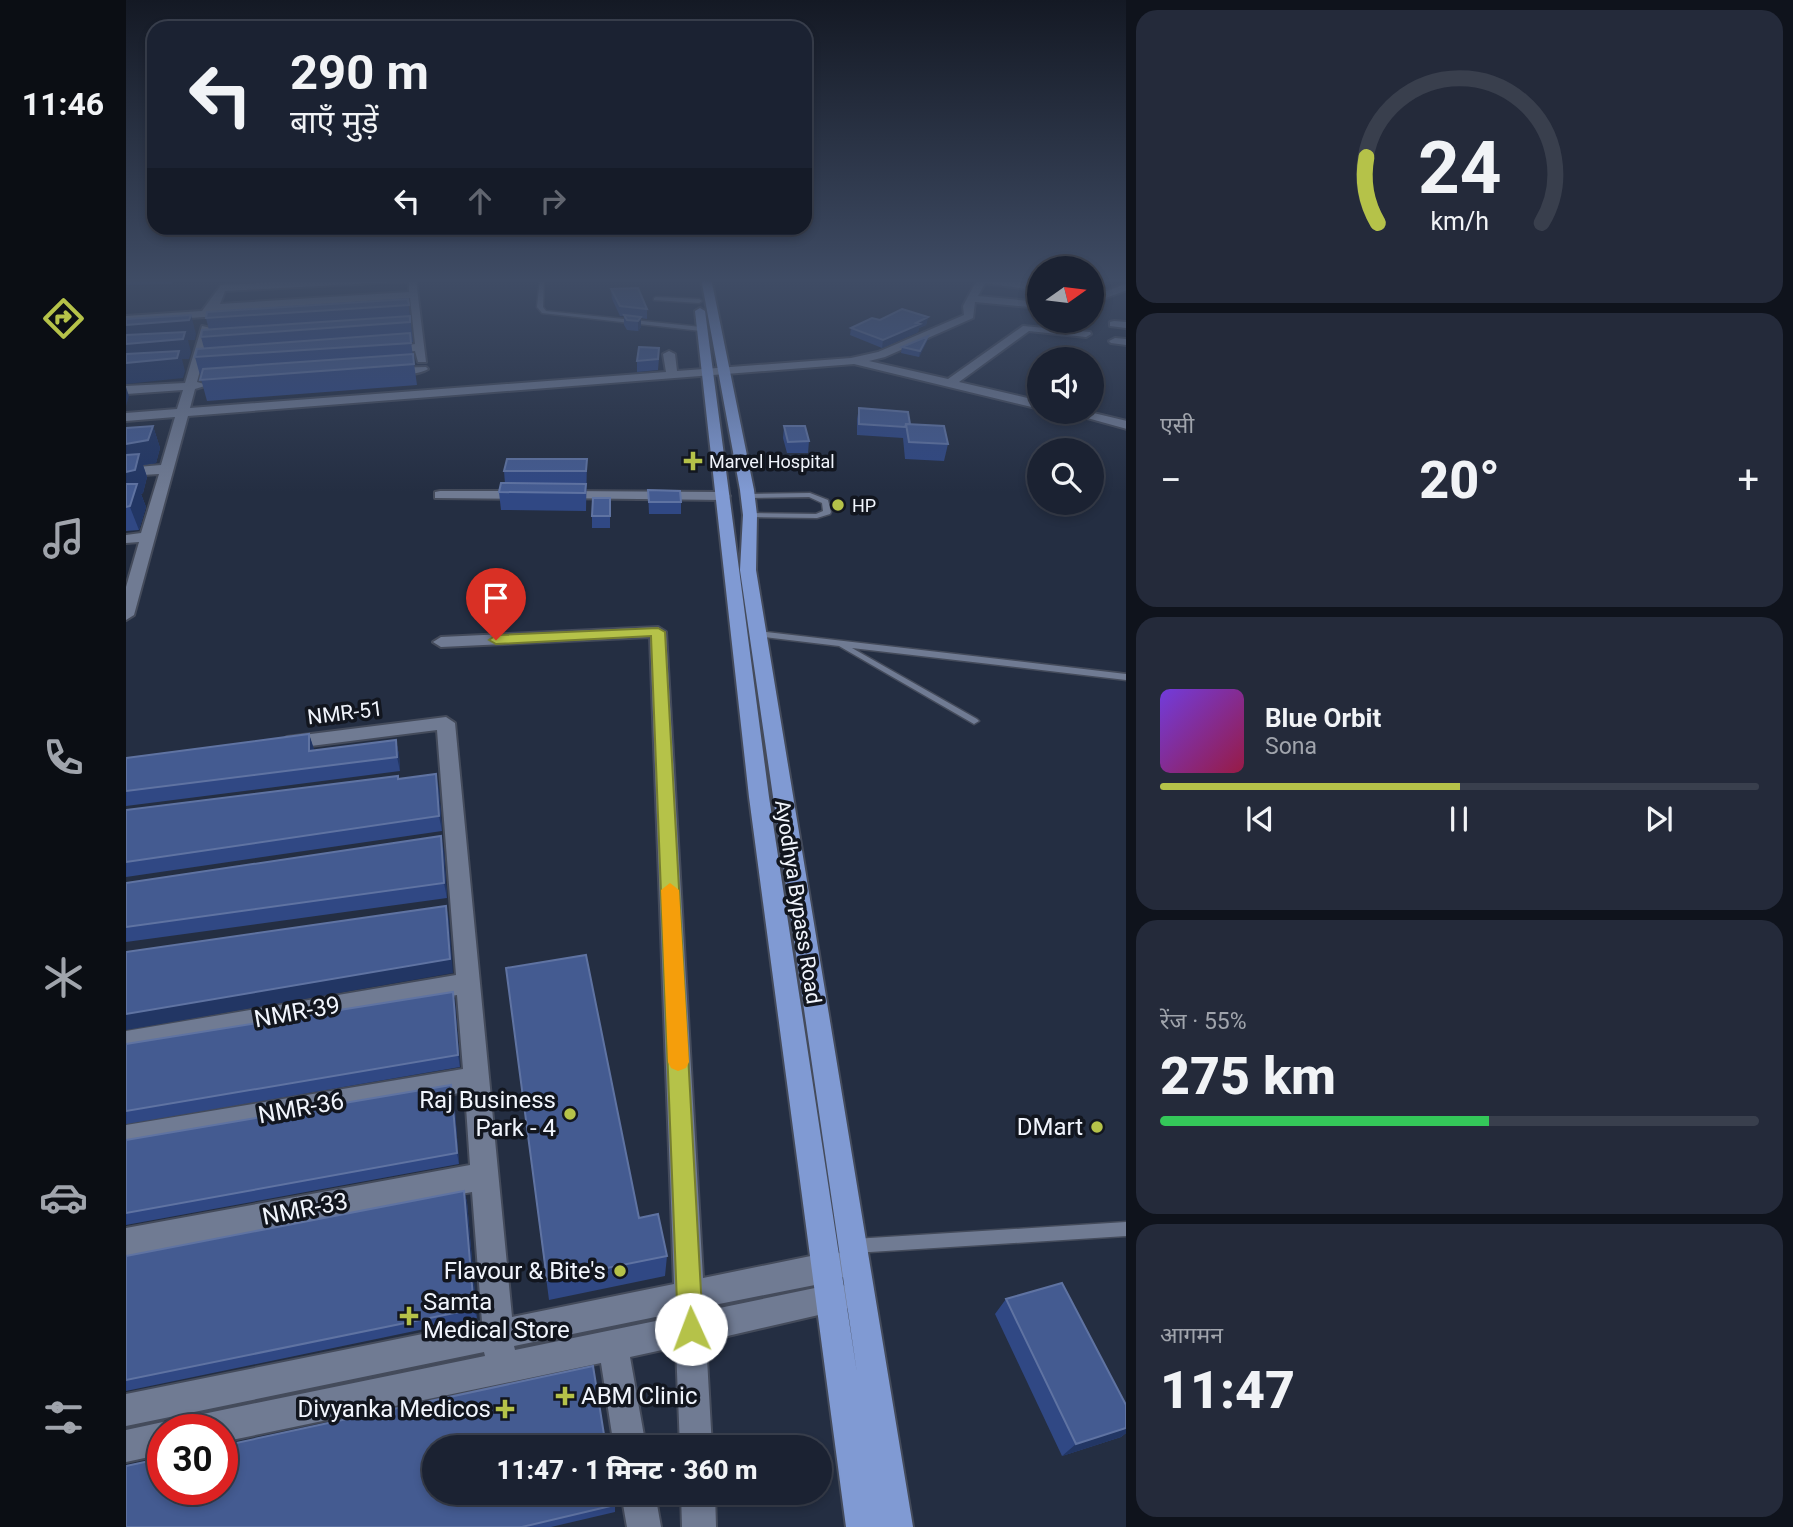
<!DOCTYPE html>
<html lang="hi">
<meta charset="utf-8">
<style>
:root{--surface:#1b2232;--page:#242a3a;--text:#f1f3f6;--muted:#a0a4ac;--line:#393f4d;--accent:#b5c249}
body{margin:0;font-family:Roboto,"Noto Sans Devanagari",sans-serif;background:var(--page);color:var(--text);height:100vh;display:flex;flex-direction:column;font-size:26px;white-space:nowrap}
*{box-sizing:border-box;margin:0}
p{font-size:23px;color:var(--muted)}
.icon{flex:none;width:38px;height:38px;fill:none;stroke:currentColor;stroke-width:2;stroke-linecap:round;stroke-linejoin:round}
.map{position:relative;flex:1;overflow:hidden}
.sheet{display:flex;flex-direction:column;gap:10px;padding:10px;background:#0f131c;width:667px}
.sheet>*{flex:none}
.top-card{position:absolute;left:21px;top:21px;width:665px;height:214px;border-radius:21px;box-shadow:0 4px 10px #0003,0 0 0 2px var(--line);background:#1b2232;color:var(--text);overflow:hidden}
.needle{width:46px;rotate:76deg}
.buttons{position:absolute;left:901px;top:256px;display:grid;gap:14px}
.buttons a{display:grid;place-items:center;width:77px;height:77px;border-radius:50%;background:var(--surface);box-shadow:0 4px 10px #0003,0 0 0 2px var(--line);font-size:35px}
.speed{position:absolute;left:21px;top:1414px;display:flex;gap:14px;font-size:35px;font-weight:700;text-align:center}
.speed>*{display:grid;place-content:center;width:91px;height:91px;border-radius:50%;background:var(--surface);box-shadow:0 4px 10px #0003,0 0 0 2px var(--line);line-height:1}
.speed .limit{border:10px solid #d22;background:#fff;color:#111}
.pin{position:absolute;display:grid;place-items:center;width:60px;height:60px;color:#fff;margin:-72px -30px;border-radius:50% 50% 50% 0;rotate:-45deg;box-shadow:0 0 7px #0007}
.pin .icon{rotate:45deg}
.me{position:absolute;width:77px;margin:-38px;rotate:358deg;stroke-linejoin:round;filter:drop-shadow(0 0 5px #0008)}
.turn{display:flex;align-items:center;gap:24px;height:147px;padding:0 28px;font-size:32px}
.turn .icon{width:91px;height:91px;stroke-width:2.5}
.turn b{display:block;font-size:49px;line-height:60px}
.lanes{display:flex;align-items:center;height:66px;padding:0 28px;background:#0003;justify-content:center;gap:35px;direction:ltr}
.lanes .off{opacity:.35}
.big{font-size:52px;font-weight:800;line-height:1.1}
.sheet .tile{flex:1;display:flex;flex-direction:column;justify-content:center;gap:10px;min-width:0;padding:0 24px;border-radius:21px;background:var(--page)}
.sheet .dial{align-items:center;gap:0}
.dial svg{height:182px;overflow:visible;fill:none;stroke:var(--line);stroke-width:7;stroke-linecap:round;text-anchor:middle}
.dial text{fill:var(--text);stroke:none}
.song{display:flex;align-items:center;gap:21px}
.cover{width:84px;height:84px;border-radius:10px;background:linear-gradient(135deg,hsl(260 70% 55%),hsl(340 70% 35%))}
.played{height:7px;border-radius:4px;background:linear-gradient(90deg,var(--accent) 50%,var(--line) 50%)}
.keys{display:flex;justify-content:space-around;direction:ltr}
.heat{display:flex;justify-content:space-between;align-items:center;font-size:38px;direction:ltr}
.charge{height:10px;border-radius:5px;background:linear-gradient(90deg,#34c759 55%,var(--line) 0)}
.trip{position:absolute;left:296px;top:1435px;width:410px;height:70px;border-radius:35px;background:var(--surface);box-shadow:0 4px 10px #0003,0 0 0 2px var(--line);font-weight:800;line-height:70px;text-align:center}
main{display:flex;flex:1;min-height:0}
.tabs{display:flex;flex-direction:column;width:126px;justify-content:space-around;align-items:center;background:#0b0e14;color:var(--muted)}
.tabs .icon{width:49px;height:49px}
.tabs .active{color:var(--accent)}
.tabs b{font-size:32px;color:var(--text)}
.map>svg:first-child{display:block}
</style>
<main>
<nav class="tabs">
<b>11:46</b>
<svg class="icon active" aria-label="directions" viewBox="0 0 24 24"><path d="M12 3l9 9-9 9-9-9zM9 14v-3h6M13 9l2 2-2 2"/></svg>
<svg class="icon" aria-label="music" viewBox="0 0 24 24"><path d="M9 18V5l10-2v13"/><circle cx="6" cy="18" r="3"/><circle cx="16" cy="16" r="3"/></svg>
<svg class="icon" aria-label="phone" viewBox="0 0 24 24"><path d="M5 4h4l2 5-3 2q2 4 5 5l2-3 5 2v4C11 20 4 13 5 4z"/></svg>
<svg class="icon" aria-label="climate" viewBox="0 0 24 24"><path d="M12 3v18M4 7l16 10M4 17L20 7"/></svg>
<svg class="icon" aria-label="car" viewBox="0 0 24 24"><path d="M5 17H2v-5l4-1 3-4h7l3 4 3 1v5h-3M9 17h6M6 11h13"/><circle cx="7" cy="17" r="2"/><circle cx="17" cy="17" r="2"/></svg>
<svg class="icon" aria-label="filters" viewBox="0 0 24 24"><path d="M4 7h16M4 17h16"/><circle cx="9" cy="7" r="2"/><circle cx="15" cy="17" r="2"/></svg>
</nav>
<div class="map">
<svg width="1001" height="1527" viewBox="0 0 1001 1527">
<rect width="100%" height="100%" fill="#242e42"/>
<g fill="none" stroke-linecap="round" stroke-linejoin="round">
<defs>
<path id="service" d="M414 278H418L417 307 420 311 575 327 578 329 575 331 416 313 411 307Z
M530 297 573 299 576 301 573 303 528 300V298Z
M684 493 702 500 705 512 704 514 691 518 624 517 620 515 624 513 690 514 697 511 696 503 683 497 622 498 618 496 622 494Z
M632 631 1001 674V680L726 648 851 719 853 721 848 724 713 646 629 636 628 634Z
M1001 1222V1236L728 1253 723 1251 721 1246 723 1241 728 1239Z"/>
<path id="minor" d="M229 278 290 280 300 362H292L289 351 261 353 255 350 289 344 284 298 90 311 79 317 0 322V316L76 311 95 285ZM283 281V292L94 304 99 291Z
M852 278 914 285V291L859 283 852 296 914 302V308L849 302 847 318 759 357 743 361 822 379 897 326 964 332 965 334 960 337 903 331 833 382 914 401V409L728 364 62 416 8 615 0 620V587L13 542 0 543V535L15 533 33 474 0 476V468L35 465 49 417 0 421V413L51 409 57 390 0 394V386L59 383 76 326 85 328 71 382 82 385 69 389 64 408 540 372 537 354 543 351 549 354 551 371 725 358 752 352 838 315 837 306Z
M1001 283V290L977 299 966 298V292L976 293Z
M988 321 1001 322V328L984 326V322Z
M989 338 1001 339V345L985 343 983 341Z
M300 367 302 369C293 375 266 377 257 371L263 368Z
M936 411H959L1001 421V429Z
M314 491H400L407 495 400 499 309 498V492Z
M433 491 597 492 604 496 597 500 428 498V492Z
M532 627 540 632 577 1278 709 1251 719 1256 724 1266 719 1276 709 1281 578 1307 579 1311 713 1283 723 1288 728 1298 723 1308 580 1341 586 1447H554L550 1347 504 1357 520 1447H488L475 1363 96 1442V1430H61L66 1419 77 1414 359 1356 358 1352 0 1426V1394L356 1322 346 1192 0 1256V1228L344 1165 339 1092 0 1151V1125L337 1069 331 995 0 1053V1031L330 975 311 730 161 749 152 743 161 737 320 717 329 723 386 1317 548 1284 524 637 315 647 307 642 315 637ZM549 1313V1317L389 1350 388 1346Z
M37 1422 50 1430H37V1454L0 1462V1430Z
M495 1493H529L535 1527H501Z
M555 1493H589L590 1527H556Z"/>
<path id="primary" d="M575 278H585L628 490 631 515 630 570 787 1527H720L623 797 569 311 574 308 579 311 643 797 731 1373 614 570 617 515 614 490Z"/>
</defs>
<!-- service casing -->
<use href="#service" stroke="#444b5b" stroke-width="3"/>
<!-- minor casing -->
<use href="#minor" stroke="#444b5b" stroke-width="4"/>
<!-- primary casing -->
<use href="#primary" stroke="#444b5b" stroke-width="4"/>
<!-- service -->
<use href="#service" fill="#707b93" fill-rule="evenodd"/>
<!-- minor -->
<use href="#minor" fill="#707b93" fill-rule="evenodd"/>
<!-- primary -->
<use href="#primary" fill="#809ad3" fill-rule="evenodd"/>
</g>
<!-- wall -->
<path fill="#304884" d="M0 278H62L60 281H47L46 284 0 285Z
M485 289 521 309V319L515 318V327L512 331 501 330 498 325V316H494L486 299Z
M282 299 287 342H285L291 385 81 401 69 357 78 348 75 337 83 330 80 318Z
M802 317 800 325 793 328 792 332 756 348 724 335 725 328 754 320Z
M802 336 801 341 793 357 775 353 776 347Z
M533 358 532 370 511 372V361Z
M733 408 784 424 822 444 818 461 779 459 777 438 731 435V419Z
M27 426 34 448 30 463 17 465 21 477 17 493 15 494 20 507 13 530 0 531V428Z
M658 426 683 441 682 453H661L657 438Z
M461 459 460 511 375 510 373 492 379 484 378 471Z
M522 490 555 502V514H523Z
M484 498V528H466V516Z
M183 734 188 751 270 740 273 755 274 771 0 806V758Z
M272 779 313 789 316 831 0 877V810Z
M318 851 321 898 0 942V883Z
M380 968 513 1218 541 1256 539 1276 423 1300Z
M329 1004 334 1067 0 1124V1044Z
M328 1097 333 1164 0 1225V1140Z
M338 1191 341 1202 351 1318 0 1391V1256Z
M880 1299 1000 1405V1433L995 1437 936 1456 869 1314Z
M489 1505V1512L425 1527H0Z"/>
<!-- shaded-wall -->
<path fill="#223664" d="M65 315 70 334 69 340H62L65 352 63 359H56L59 371 57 378 0 384V325Z
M515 317V327L512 331V321Z
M802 317 800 325 793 328 792 332 756 348 757 340Z
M802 336 801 341 793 357 794 351Z
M0 387 3 396 0 406Z
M27 426 34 448 30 463 17 465 21 477 17 493 15 494 20 507 13 530 0 497V444Z
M183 734 188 749 187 766 183 751Z
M270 740 273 755 274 771 271 757Z
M310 774 313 789 316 831 313 816Z
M315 836 318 851 321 898 318 883Z
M320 906 323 920 327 973 0 1030V1014Z
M327 992 329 1004 334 1067 332 1055Z
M325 1085 328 1097 333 1164 331 1153Z
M338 1191 341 1202 351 1318 348 1309Z
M1000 1428V1433L995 1437 936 1456 950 1444Z"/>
<!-- building -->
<path fill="#445b91" stroke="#5f73a2" stroke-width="2" d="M512 288 521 309 494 306 485 289Z
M282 299 283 305 80 318 81 312Z
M776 309 802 317 790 323 794 324 757 340 725 328 746 318 754 320Z
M65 315 63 320 0 325V319Z
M498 315 515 317 512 321 501 320Z
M284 316V322L75 337 76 330Z
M59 332 57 339 0 344V335Z
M284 333 285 343 69 357 71 349Z
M802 336 794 351 776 347Z
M513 347 533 348 532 359 511 361Z
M53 351 51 358 0 363V354Z
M287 354 288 364 74 380 77 369Z
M733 408 782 412 784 424H780L779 427 733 424Z
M780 424 818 426 822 444 783 442Z
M27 426 22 440 0 444V428Z
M658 426H679L683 441 662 442Z
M13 454 9 470 0 472V455Z
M381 459H461L460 471H378Z
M375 483 460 484 459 493 373 492Z
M0 484H11L4 506 0 507Z
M522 490 554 491 555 502H523Z
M467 498H484V516H466Z
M183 734V751L270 740 271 757 0 791V758Z
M310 774 313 816 0 862V810L272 776V779Z
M315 836 318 883 0 927V883Z
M320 906 324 959 0 1014V952Z
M460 955 513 1218 532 1214 541 1256 421 1280 380 968Z
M327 992 332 1055 0 1111V1044Z
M325 1085 331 1153 0 1213V1140Z
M338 1191 348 1309 0 1380V1256Z
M936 1283 1000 1405V1428L950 1444 880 1299Z
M467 1366 480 1447H308V1493H487L489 1505 396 1527H0V1466L37 1458V1489H96V1446Z"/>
<!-- sky -->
<linearGradient id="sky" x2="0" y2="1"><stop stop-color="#141924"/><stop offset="0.57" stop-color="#3f4c65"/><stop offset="1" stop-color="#3f4c65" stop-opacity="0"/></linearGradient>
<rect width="1001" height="492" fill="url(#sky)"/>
<!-- route -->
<path fill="#b5c249" stroke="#767e2f" stroke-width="2" d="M532 628 539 632 577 1329 573 1338 565 1341 556 1338 552 1329 525 636 370 644 363 640 370 635Z"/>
<!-- slow -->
<path fill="#f59e0b" d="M544 883 553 890 563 1062 560 1068 552 1071 545 1068 542 1062 535 890Z"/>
<!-- markers -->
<g fill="#b5c249" stroke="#12161f" stroke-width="2.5">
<path d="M563.5 450.5h7v7h7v7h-7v7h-7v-7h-7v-7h7z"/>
<circle cx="712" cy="505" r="7"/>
<circle cx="444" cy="1114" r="7"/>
<circle cx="971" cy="1127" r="7"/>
<circle cx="494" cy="1271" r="7"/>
<path d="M279.5 1305.5h7v7h7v7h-7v7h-7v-7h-7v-7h7z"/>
<path d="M435.5 1385.5h7v7h7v7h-7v7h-7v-7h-7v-7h7z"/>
<path d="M375.5 1398.5h7v7h7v7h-7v7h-7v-7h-7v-7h7z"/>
</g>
<g text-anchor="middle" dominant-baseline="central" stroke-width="7" stroke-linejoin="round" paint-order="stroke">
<!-- far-poi labels -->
<g font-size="18" fill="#f1f5fd" stroke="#12161f" text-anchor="start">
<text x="583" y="461">Marvel Hospital</text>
<text x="726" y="505">HP</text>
</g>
<!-- street labels -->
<g font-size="21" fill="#f1f5fd" stroke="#12161f">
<text transform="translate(219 713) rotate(-7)">NMR-51</text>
<text transform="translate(672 902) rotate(81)">Ayodhya Bypass Road</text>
</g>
<!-- near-street labels -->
<g font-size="24" fill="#f1f5fd" stroke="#12161f">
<text transform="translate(171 1012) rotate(-10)">NMR-39</text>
<text transform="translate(175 1108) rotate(-10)">NMR-36</text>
<text transform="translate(179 1209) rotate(-11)">NMR-33</text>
</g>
<!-- near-poi labels -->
<g font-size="24" fill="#f1f5fd" stroke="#12161f" text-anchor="end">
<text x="430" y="1100">Raj Business<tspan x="430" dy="28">Park - 4</tspan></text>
<text x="957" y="1127">DMart</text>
<text x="480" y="1271">Flavour &amp; Bite's</text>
<text x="297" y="1302" text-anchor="start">Samta<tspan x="297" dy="28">Medical Store</tspan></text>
<text x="455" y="1396" text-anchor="start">ABM Clinic</text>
<text x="365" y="1409">Divyanka Medicos</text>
</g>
</g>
</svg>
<div class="buttons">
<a><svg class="needle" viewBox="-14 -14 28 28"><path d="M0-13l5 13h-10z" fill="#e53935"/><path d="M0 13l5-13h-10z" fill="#a0a4ac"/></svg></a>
<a><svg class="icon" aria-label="sound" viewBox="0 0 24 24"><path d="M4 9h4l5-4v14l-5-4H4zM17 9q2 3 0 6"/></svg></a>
<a><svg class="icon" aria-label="search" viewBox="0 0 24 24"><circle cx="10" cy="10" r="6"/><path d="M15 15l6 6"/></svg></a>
</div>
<div class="speed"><div class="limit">30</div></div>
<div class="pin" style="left:370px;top:640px;background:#d93025"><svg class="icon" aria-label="arrive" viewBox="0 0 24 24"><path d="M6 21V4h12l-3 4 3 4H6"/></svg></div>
<svg class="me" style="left:565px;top:1329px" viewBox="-20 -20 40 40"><circle r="19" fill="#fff"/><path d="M0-13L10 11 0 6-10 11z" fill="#b5c249"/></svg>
<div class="trip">11:47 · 1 मिनट · 360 m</div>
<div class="top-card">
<div class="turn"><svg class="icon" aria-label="left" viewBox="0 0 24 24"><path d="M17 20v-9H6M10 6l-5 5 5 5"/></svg><div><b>290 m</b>बाएँ मुड़ें</div></div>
<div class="lanes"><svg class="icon" aria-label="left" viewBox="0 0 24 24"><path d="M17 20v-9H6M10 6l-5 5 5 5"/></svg><svg class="icon off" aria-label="ahead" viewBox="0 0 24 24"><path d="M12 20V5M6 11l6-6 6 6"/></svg><svg class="icon off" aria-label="right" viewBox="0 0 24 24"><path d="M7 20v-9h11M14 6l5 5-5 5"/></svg></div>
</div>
</div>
<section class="sheet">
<div class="tile dial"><svg viewBox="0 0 100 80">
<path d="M14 69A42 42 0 1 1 86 69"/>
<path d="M14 69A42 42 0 0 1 9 40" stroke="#b5c249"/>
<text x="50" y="56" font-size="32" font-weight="700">24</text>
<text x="50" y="72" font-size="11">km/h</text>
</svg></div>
<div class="tile"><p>एसी</p>
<div class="heat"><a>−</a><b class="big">20°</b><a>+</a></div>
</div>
<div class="tile">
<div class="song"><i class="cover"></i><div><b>Blue Orbit</b><p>Sona</p></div></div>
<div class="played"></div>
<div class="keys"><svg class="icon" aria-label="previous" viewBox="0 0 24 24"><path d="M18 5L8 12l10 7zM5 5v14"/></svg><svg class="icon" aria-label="pause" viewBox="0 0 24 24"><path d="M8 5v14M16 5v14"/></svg><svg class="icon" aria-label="next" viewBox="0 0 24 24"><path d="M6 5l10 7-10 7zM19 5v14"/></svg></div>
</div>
<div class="tile"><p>रेंज · 55%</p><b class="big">275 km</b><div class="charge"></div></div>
<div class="tile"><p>आगमन</p><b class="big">11:47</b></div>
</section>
</main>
